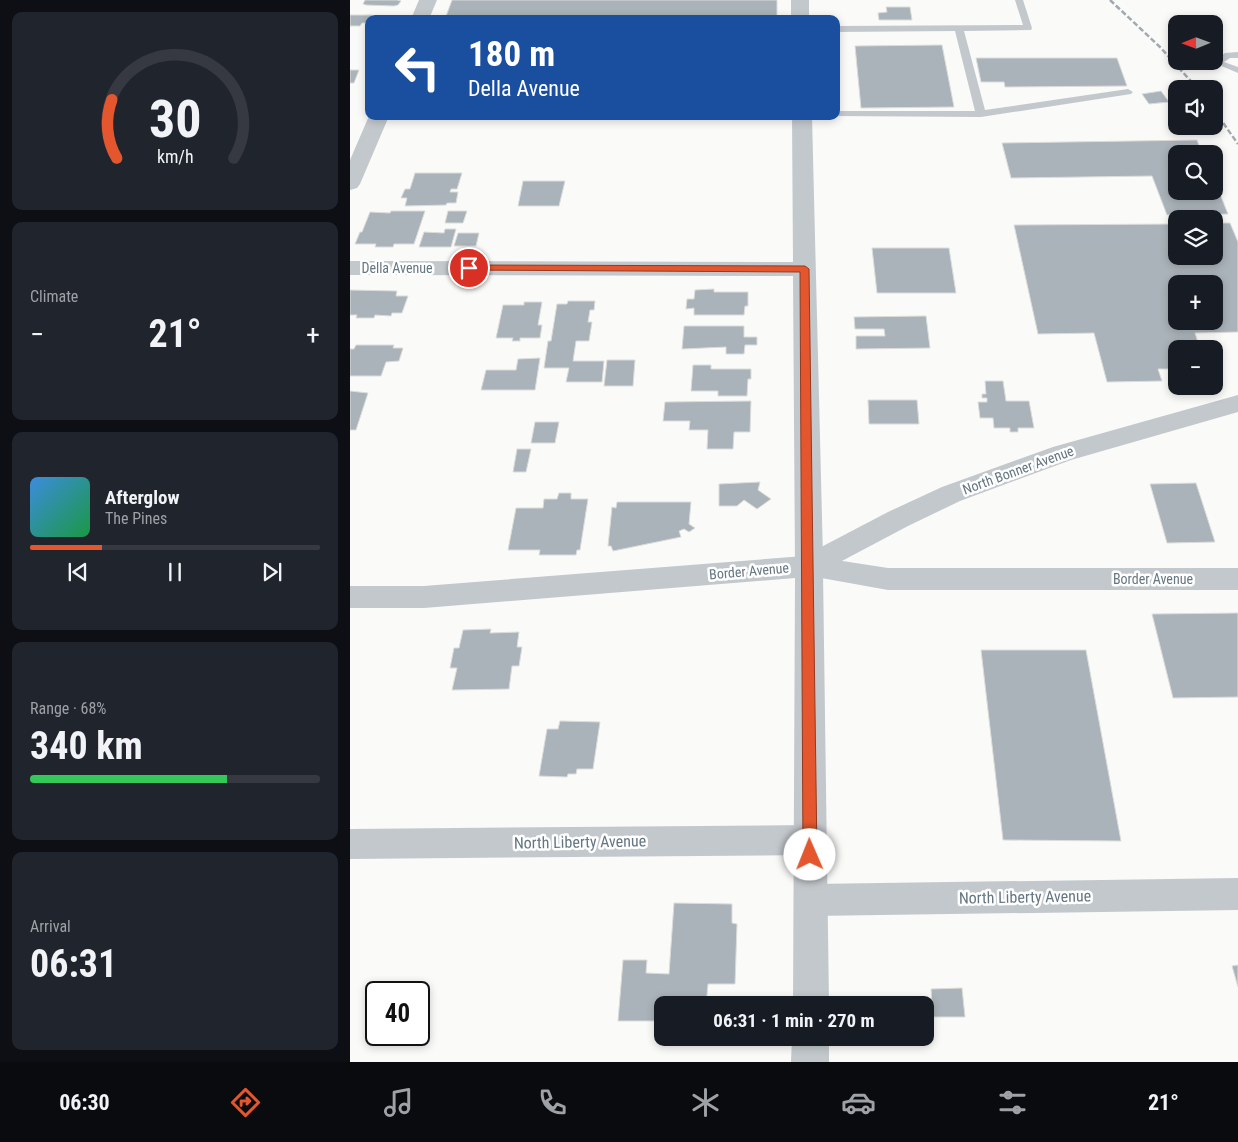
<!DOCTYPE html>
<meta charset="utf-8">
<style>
:root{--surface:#171b24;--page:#20242c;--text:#f1f3f6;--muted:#9ea1a6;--line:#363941;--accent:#e4572e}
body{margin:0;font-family:"Roboto Condensed",sans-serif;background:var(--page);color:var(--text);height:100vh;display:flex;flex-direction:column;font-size:19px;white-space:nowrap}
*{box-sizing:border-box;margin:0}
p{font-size:16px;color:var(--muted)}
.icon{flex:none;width:28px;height:28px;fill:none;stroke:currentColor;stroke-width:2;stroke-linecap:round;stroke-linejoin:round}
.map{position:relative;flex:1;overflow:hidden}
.details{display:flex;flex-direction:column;gap:12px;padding:12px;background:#0d0f14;width:350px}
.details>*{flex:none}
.banner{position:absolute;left:15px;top:15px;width:475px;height:105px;border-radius:10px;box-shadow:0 2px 8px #0003;background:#1a4fa0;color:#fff;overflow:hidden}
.needle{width:32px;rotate:269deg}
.buttons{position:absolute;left:818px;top:15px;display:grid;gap:10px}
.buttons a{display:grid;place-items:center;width:55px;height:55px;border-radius:10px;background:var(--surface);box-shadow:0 2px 8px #0003;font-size:25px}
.speed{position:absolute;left:15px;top:981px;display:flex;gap:10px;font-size:25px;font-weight:700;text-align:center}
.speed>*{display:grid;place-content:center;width:65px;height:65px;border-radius:50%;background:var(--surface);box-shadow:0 2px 8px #0003;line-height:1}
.speed .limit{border:2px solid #111;border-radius:8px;background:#fff;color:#111}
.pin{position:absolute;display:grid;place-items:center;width:42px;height:42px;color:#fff;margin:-21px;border:2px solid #fff;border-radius:50%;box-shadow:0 1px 5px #0007}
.me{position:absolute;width:55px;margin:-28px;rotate:359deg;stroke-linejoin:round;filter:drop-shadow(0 0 4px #0008)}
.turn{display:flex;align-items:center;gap:18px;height:105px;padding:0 20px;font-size:22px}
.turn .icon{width:65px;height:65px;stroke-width:2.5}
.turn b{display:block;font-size:35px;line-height:42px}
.big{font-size:38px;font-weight:700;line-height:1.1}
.details .card{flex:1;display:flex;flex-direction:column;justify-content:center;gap:8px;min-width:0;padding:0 18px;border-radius:10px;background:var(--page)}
.details .dial{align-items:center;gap:0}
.dial svg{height:130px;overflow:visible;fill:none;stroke:var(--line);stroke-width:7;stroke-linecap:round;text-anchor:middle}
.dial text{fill:var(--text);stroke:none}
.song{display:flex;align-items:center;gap:15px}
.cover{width:60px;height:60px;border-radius:8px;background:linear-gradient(135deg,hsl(210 70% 55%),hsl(140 70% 35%))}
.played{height:5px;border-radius:2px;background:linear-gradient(90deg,var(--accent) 25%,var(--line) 25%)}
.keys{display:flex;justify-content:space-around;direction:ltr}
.heat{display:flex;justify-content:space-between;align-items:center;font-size:28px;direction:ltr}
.charge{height:8px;border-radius:4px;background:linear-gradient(90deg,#34c759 68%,var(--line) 0)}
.trip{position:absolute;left:304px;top:996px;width:280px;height:50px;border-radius:10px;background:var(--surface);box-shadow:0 2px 8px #0003;font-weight:700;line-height:50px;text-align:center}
.menu{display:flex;height:80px;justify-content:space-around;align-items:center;background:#090b0e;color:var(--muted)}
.menu .icon{width:35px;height:35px}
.menu .selected{color:var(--accent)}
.menu b{font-size:22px;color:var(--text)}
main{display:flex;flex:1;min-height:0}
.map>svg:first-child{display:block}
</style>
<main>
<section class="details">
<div class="card dial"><svg viewBox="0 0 100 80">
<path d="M14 69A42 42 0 1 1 86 69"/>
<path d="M14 69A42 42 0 0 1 11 33" stroke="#e4572e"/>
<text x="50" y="56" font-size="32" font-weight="700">30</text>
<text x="50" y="72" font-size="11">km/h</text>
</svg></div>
<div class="card"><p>Climate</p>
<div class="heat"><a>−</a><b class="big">21°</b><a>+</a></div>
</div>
<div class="card">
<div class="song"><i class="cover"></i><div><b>Afterglow</b><p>The Pines</p></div></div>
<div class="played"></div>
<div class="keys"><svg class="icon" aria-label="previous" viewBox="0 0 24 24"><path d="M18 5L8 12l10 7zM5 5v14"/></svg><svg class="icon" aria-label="pause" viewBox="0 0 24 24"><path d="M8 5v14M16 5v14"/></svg><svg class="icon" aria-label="next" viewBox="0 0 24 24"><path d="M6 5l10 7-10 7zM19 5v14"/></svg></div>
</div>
<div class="card"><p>Range · 68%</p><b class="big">340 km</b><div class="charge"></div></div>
<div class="card"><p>Arrival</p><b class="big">06:31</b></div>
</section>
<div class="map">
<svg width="888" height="1062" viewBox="0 0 888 1062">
<rect width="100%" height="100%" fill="#fafaf8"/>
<!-- building -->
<path fill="#aab3b9" stroke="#dcdcda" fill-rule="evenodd" d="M15 0H47L51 1 48 5 44 6 16 5 13 4Z
M102 0H427V19H95Z
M536 7H560L562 20H529L528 13 537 12Z
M0 15H22L19 19V23H12L10 26H0Z
M592 45 604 107 511 108 505 46Z
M626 58H767L777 86 655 87 654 82H631Z
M0 70H9L4 83H0Z
M811 91 819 102 799 104 792 94Z
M847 140 852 154H826V191L870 194 878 214 817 215 802 176 661 178 652 143Z
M65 173H112L107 189H101L100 192H108L106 203H97L96 205 55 206 57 198H51L55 189H60Z
M173 181H215L209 206H168Z
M41 211H75L64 244H44L43 247H25L26 244H5L10 232H12L20 212 40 213Z
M98 211H117L113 223H95Z
M864 223H880L888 242V332L845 333 850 349H826V369H808L812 381 757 382 744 333 688 334 664 225 826 224V256H864ZM826 284H864V321H826Z
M95 229H106L101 247H69L74 232 94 233Z
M108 233H129L126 246H104Z
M522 248H599L606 293H527Z
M364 289V292H398V306H395L394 315H344V308L336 309 337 299H344L345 290Z
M0 290 47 291 46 296H58L52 313H42L41 316 25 315 24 318H6L7 315H0Z
M218 301H245L244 310H240L238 322H242L239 341H226L223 361H254L252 382H216L219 368H194L198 341H201L207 304H217Z
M174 302H192L188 325H192L190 338H170V341H162L163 338H146L153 305H174Z
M576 316 580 348 506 349V336H535L534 329H505L504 317Z
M334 326H394V337H407V345H395L394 354H376V347L332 349Z
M6 345H44L43 348H53L49 361 36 362 31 376H0V349H4Z
M190 358 185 390H131L136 370H166L168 359Z
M257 360H285L283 386H254Z
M343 365H361V369H401V379H398L397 396H368V391H341Z
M635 381H653L656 401H679L684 428H668V432H660V428H644L643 418H630L628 402H637V398H632V394H636Z
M0 391 18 393 6 430H0Z
M518 400H567L569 424H519Z
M401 401 400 432H384L383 449H357L358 430H339L340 421H313L315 402Z
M185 422H209L205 443H181Z
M167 449H181L176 472H163Z
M410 482 408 490 421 499 407 509 394 500 387 506H369V484Z
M846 483 865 542 817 543 800 484Z
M209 493H221V499H238L230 550H227L226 555H189L190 550H158L166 508H193L194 499H207Z
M267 502H341L339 524 345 528 339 532 334 529 329 531 331 537 263 551 261 546H258L262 507 266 508Z
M888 613V697L823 698 802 614Z
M141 629 140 633 169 632 167 647H172L169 666H162L159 689 102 690 107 668H100L104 648H109L113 630Z
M631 650H736L771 841 653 840Z
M210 721 250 722 243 769H227L226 774H218L217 777 189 776 197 729H208Z
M324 903 382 904V923L387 924 385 984H358L356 1005H312V1021H268L273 960H297L296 973 319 974Z
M888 965V987L882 966Z
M612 988 615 1017H583L581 989Z"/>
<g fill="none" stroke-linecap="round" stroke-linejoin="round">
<!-- service -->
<path fill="#c3c8cc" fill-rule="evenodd" d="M665 0H673L682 28 681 30 614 31 635 110 778 89 783 92 781 94 631 117 483 116H486V111H625L605 31 486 32V26L673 25Z
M888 52V58H880L874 62 888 67V73L862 62 875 53Z"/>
<!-- minor -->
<path fill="#c3c8cc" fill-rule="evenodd" d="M69 0H87L79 19H61Z
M441 0H459V19H441Z
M19 116H39L10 184 7 188 0 190V160Z
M442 116H462L473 558 538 568H888V590H538L449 574 445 566 443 276 0 275V261L443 262Z
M459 825 471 829 476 840 471 851 459 855 0 859V829Z
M888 878V910L462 916 450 911 445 900 450 889 462 884Z"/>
<!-- tertiary -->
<path fill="#c3c8cc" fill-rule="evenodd" d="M888 395V412L721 460 610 501 558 526 473 571 479 1005H443L445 578 74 608H0V586H74L454 556 538 512 592 487 703 447Z
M442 1038H479V1062H441Z"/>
<!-- rail -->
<path stroke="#a2aab0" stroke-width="2.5" stroke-dasharray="5.5 2.5" stroke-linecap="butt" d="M760 0 810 47 848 89
M864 110 888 144"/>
</g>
<!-- route -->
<path fill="#e4572e" stroke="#94391e" d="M119 265 455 266 459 269 467 855 465 859 460 861 455 859 453 855 450 272 115 270 114 268Z"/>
<g text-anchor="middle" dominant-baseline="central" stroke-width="5" stroke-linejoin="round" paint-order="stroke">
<!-- street labels -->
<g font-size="14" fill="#657683" stroke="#fff">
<text x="47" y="268">Della Avenue</text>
<text transform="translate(668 470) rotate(-20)">North Bonner Avenue</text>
<text transform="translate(399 571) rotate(-5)">Border Avenue</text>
<text x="803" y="579">Border Avenue</text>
</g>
<!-- near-street labels -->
<g font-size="16" fill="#657683" stroke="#fff">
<text transform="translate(230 842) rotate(-1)">North Liberty Avenue</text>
<text transform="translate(675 897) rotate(-1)">North Liberty Avenue</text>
</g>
</g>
</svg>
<div class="buttons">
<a><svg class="needle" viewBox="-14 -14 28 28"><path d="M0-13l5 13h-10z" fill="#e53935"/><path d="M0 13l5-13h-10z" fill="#9ea1a6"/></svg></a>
<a><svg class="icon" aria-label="sound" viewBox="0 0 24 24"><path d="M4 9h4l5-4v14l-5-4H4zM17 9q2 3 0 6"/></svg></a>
<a><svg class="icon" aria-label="search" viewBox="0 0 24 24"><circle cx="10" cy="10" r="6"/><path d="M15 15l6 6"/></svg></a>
<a><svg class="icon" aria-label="layers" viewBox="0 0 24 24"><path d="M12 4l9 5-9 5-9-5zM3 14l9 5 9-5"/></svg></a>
<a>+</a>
<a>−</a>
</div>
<div class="speed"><div class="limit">40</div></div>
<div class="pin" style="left:119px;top:268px;background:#d93025"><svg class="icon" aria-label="arrive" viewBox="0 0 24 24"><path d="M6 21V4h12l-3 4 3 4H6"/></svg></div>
<svg class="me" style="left:460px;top:855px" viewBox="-20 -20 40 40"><circle r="19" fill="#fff"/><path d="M0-13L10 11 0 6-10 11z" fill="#e4572e"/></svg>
<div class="trip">06:31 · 1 min · 270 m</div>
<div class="banner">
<div class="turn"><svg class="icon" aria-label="left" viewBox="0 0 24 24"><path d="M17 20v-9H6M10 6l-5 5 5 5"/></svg><div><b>180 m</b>Della Avenue</div></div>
</div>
</div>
</main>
<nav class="menu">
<b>06:30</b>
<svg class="icon selected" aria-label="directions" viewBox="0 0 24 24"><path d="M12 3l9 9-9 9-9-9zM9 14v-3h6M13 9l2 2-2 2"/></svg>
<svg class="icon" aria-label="music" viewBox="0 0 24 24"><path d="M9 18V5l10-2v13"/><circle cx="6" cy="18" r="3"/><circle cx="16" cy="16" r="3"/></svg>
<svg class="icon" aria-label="phone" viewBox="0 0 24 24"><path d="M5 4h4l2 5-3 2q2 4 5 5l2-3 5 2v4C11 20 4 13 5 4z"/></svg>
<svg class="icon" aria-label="climate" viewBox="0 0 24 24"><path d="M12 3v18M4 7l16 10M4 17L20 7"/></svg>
<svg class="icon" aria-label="car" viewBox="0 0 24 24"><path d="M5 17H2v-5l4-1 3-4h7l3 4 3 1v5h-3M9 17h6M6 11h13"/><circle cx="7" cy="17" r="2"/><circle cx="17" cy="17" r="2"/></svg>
<svg class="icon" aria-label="filters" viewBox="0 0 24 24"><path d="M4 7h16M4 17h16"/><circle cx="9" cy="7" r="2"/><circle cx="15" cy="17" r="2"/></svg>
<b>21°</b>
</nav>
